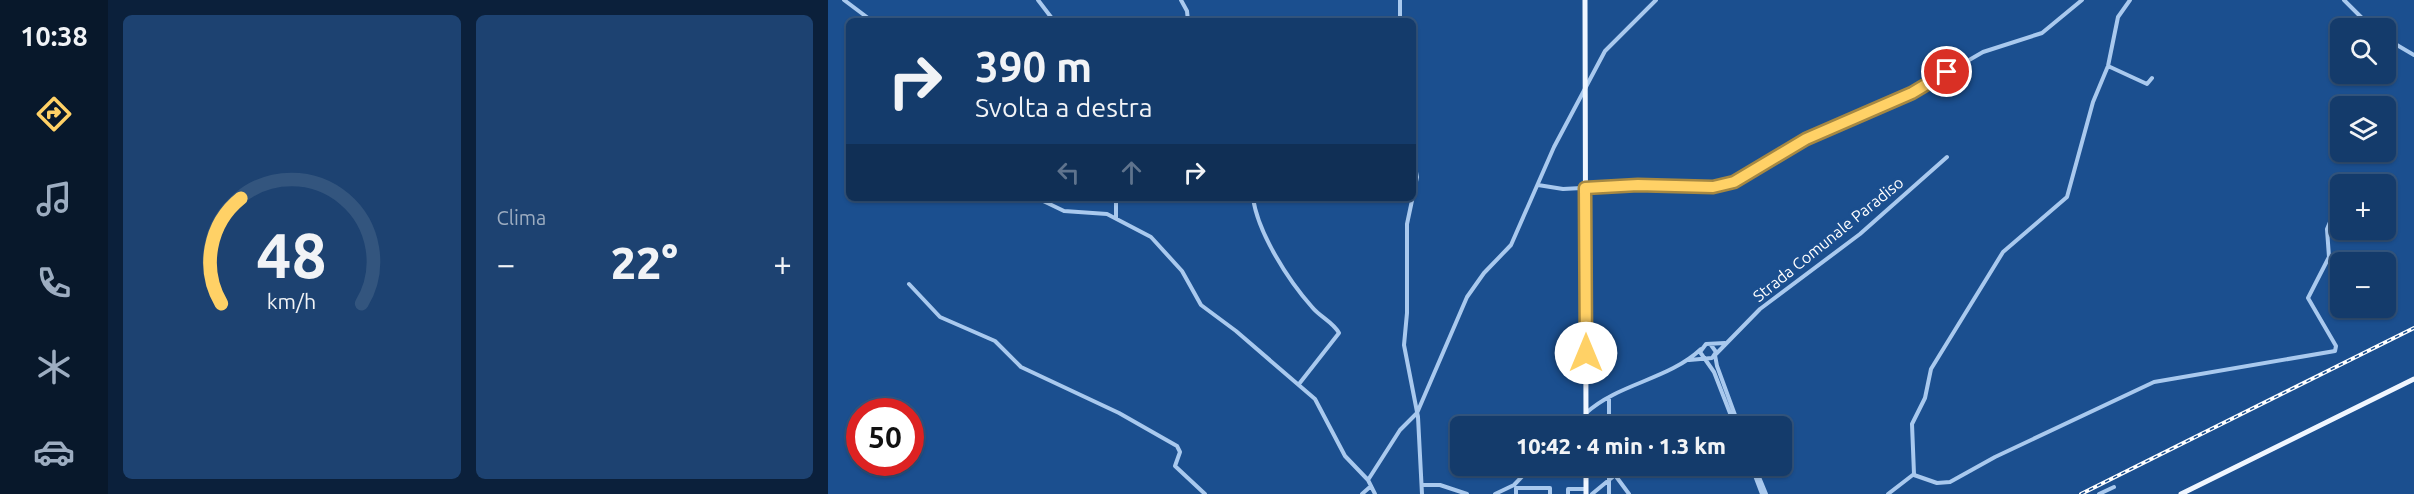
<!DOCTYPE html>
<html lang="it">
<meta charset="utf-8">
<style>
:root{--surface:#143b6b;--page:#1d4271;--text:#f1f3f6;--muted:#9dadc1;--line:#33557e;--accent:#ffd166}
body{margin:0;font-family:Ubuntu,sans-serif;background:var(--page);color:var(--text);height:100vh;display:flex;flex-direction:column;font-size:22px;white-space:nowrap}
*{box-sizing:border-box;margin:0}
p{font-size:20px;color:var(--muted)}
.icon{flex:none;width:33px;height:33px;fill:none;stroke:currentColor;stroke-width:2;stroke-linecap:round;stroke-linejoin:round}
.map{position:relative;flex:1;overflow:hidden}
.panel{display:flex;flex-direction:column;gap:15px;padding:15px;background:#0b203b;width:720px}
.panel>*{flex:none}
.hud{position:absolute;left:18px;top:18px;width:570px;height:183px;border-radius:9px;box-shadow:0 2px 4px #0004,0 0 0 2px var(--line);background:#143b6b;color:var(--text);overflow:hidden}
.tools{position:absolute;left:1502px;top:18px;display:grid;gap:12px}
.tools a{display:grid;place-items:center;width:66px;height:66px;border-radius:9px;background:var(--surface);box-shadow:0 2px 4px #0004,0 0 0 2px var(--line);font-size:30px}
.speed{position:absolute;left:18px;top:398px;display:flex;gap:12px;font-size:30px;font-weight:700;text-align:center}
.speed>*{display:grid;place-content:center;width:78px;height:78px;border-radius:50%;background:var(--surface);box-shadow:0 2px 4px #0004,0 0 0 2px var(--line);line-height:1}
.speed .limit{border:9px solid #d22;background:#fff;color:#111}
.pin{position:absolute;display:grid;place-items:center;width:51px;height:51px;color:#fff;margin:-26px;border:3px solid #fff;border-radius:50%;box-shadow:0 2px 6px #0007}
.me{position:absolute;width:66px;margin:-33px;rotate:0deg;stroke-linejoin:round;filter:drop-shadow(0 0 4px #0008)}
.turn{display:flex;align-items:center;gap:21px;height:126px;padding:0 30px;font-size:27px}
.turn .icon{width:78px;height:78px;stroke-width:2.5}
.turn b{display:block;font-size:42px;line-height:51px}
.lanes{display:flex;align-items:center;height:57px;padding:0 30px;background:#0003;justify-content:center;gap:30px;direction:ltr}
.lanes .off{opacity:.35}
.big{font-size:45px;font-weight:800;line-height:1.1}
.panel .widget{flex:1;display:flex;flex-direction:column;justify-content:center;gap:9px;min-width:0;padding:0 21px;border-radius:9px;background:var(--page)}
.panel .dial{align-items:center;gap:0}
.dial svg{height:156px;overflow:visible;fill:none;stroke:var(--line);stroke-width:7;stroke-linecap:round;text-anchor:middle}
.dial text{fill:var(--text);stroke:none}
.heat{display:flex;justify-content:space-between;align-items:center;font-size:33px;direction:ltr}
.panel .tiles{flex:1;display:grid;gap:15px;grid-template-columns:repeat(2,1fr)}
.trip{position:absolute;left:622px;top:416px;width:342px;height:60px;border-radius:9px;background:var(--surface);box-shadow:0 2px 4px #0004,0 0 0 2px var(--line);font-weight:800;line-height:60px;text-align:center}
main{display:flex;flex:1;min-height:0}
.tabs{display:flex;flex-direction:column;width:108px;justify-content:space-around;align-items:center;background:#08182b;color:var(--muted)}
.tabs .icon{width:42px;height:42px}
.tabs .on{color:var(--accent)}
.tabs b{font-size:27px;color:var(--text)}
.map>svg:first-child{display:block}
</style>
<main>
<nav class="tabs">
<b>10:38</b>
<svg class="icon on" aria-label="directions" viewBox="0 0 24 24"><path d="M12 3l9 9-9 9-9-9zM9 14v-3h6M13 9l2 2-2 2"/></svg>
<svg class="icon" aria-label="music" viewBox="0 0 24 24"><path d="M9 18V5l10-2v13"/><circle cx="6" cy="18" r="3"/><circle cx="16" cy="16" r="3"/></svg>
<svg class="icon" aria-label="phone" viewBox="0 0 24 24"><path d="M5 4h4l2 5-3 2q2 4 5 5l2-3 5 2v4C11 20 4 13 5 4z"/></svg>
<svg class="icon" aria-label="climate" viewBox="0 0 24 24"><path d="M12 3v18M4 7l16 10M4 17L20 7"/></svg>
<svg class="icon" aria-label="car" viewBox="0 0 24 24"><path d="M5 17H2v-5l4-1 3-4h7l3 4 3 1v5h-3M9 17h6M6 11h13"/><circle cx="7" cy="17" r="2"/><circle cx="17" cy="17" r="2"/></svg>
</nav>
<section class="panel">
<div class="tiles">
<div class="widget dial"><svg viewBox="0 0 100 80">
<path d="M14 69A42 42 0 1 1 86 69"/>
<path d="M14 69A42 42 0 0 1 24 15" stroke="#ffd166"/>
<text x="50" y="56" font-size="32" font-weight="700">48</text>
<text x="50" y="72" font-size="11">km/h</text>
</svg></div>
<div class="widget"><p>Clima</p>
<div class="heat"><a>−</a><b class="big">22°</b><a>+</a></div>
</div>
</div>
</section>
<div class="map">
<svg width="1586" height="494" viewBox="0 0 1586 494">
<rect width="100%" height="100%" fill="#1b4f8f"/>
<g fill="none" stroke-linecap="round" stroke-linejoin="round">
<!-- minor -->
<path stroke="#a9c9ee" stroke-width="4" d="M16 0 44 21
M210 0 226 21
M353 0 359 11 360 21
M1516 0 1544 28
M572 21V0
M1557 38 1586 55
M1280 66 1319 84 1324 78
M585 156 589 177 579 224V313L576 345 590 417 594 494
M710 185 735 189 810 185 885 187 906 182 978 139 1046 107 1084 93 1155 52 1214 33 1254 0
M209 198 236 211 279 214 323 237 354 271 373 305 408 331 487 399 517 456 540 480 547 494
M425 198C430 233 460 280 484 307 492 317 505 322 511 333L471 384
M288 218V198
M81 284 112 317 167 341 193 367 291 413 349 446 352 452 347 466 377 494
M897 343 878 344 872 352 886 372 907 426
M861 360 884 358 888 352 883 345
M758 413C791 383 840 380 873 349
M751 426 757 419
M781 426V397
M911 426 889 366 887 355 932 309 1032 234 1119 157
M781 465V494
M923 465 934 494
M926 465 938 494
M1086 475 1109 483 1122 482 1167 457 1326 382 1507 351 1508 346 1480 298 1501 257 1499 229 1508 208
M540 480 572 430 589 413 639 297 656 273 683 245 726 147 777 51 828 0
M595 485H612L639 494
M534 494 543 486
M667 494 686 485 705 465
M688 494V488H722V494
M740 494V489H758
M764 494 787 475 801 494
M1060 494 1086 474 1084 424 1097 398 1103 369 1175 252 1239 197 1265 102 1280 66 1290 17 1302 0
M1271 494 1286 487"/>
<!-- major -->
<path stroke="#f0f6ff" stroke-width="5" d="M757 0 758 426
M758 465V494
M1353 494 1586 379"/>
<defs>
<path id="rail" d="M1253 494 1586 328"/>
</defs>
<!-- rail casing -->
<use href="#rail" stroke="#fff" stroke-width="4"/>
<!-- rail -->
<use href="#rail" stroke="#1b4f8f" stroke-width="1.5" stroke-dasharray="4.5" stroke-linecap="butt"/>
</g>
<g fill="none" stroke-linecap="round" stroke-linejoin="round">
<defs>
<path id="route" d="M758 353 757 188 810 185 885 187 906 182 978 139 1084 93 1119 72"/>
</defs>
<!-- route casing -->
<use href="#route" stroke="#a68842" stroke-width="15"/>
<!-- route -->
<use href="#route" stroke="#ffd166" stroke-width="10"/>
</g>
<g text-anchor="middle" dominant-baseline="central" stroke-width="6" stroke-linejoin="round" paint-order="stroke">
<!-- street labels -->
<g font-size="16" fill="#fff" stroke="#1b4f8f">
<text transform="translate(1000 239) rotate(-39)">Strada Comunale Paradiso</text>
</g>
</g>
</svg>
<div class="tools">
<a><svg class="icon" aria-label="search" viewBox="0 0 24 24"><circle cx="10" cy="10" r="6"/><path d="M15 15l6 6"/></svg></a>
<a><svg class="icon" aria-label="layers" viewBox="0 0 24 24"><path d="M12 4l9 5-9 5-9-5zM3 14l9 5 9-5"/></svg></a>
<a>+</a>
<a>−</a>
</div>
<div class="speed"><div class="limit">50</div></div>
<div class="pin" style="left:1119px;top:72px;background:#d93025"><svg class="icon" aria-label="arrive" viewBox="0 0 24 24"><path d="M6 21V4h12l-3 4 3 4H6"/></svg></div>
<svg class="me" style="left:758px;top:353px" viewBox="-20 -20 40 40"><circle r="19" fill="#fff"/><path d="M0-13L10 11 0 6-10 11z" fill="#ffd166"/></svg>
<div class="trip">10:42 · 4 min · 1.3 km</div>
<div class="hud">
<div class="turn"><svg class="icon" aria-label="right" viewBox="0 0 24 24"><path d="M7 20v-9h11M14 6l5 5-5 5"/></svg><div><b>390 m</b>Svolta a destra</div></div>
<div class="lanes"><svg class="icon off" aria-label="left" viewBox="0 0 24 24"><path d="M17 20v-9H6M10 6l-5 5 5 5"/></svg><svg class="icon off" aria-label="ahead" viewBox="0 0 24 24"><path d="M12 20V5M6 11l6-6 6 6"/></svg><svg class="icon" aria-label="right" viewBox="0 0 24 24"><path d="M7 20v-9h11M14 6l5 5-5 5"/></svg></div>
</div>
</div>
</main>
